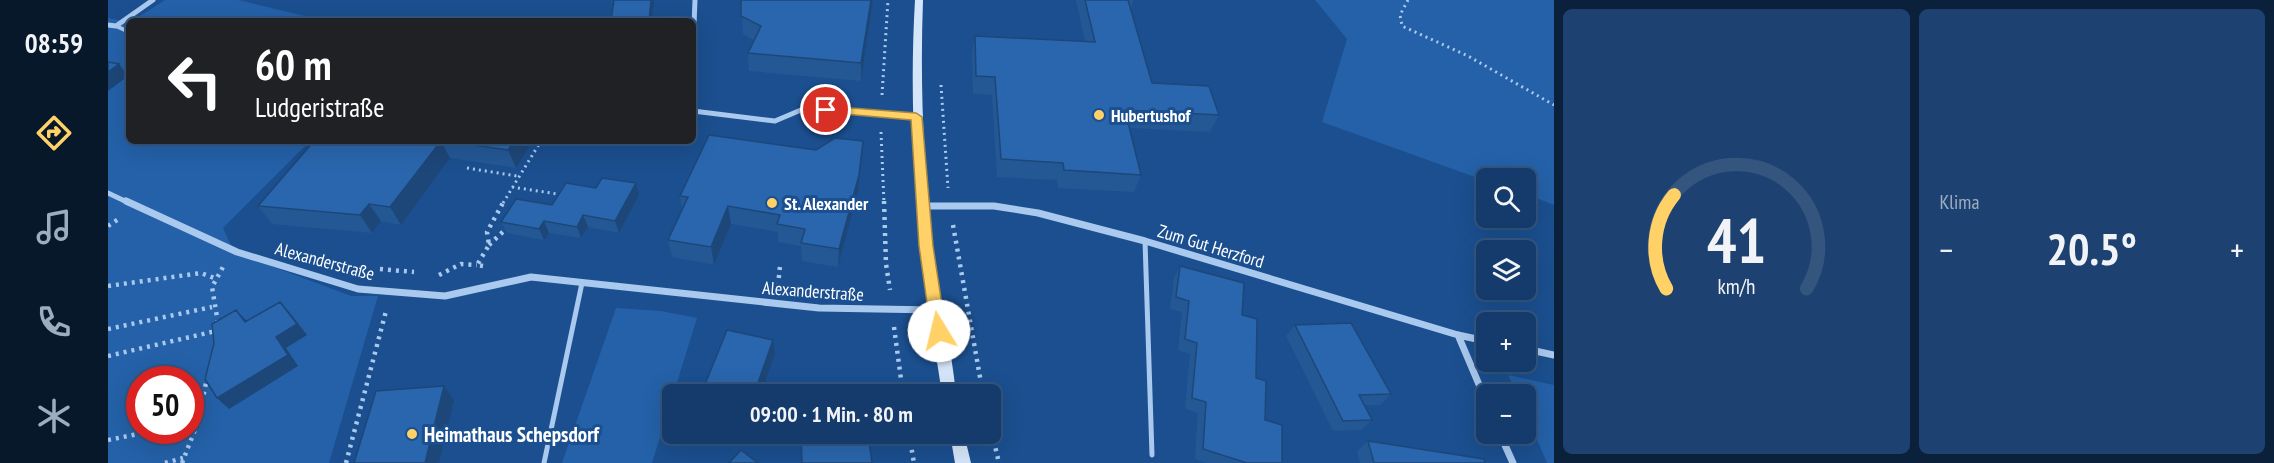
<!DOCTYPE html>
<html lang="de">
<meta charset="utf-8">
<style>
:root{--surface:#143b6b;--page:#1d4271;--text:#f1f3f6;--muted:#9dadc1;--line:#33557e;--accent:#ffd166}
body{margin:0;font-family:"PT Sans Narrow",sans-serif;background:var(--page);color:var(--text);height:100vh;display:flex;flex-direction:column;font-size:22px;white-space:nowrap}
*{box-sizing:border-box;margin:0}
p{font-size:20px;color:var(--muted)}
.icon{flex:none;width:33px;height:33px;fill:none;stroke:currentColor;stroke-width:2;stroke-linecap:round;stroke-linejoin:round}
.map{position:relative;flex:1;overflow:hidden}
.side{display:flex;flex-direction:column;gap:9px;padding:9px;background:#0b203b;width:720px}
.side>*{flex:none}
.top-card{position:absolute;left:18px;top:18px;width:570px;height:126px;border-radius:9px;box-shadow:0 6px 24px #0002,0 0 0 2px var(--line);background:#202124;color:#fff;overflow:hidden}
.controls{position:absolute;left:1368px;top:168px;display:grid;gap:12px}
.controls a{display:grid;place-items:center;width:60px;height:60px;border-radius:9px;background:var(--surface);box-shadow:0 6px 24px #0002,0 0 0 2px var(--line);font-size:30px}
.speed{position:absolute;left:18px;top:366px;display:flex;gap:12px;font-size:30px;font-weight:700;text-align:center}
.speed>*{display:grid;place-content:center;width:78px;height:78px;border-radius:50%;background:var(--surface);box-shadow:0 6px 24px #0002,0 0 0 2px var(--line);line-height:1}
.speed .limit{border:9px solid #d22;background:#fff;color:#111}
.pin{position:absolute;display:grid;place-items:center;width:51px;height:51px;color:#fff;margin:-26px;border:3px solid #fff;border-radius:50%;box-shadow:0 2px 6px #0007}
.me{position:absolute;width:66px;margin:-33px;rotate:351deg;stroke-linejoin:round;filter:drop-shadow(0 0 4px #0008)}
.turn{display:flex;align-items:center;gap:21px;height:126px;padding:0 30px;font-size:27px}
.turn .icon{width:78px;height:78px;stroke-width:2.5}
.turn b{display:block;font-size:42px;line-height:51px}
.big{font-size:45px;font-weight:800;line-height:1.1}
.side .widget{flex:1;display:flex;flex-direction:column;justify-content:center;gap:9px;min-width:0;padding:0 21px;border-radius:9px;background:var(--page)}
.side .dial{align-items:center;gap:0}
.dial svg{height:156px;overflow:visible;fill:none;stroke:var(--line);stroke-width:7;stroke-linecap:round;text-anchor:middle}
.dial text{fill:var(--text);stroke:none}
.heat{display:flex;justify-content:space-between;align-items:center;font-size:33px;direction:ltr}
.side .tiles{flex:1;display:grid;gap:9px;grid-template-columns:repeat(2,1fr)}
.trip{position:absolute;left:554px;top:384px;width:339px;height:60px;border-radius:9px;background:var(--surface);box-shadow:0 6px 24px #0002,0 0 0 2px var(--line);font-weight:800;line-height:60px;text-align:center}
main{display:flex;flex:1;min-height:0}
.tabs{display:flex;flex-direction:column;width:108px;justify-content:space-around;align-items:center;background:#08182b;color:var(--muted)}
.tabs .icon{width:42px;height:42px}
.tabs .on{color:var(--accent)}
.tabs b{font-size:27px;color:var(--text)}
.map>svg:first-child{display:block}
</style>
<main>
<nav class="tabs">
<b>08:59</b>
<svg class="icon on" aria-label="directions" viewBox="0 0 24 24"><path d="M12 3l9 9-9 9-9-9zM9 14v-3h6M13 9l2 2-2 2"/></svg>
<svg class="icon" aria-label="music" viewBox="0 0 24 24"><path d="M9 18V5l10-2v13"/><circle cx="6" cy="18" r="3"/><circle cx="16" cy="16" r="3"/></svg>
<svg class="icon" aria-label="phone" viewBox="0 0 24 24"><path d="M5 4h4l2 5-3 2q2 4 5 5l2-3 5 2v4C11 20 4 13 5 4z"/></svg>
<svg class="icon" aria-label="climate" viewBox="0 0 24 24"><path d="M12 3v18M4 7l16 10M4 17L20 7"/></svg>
</nav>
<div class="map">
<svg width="1446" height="463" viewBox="0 0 1446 463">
<rect width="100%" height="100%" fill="#1b4f8f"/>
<!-- green -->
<path fill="#2461a8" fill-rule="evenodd" d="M57 0H131L217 21H24Z
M1207 0H1446V205L1418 194V178L1378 181 1214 122 1239 39Z
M0 18 21 22V141H202L115 228 126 252 243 296H270L221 463H0ZM32 380H82V430H32Z
M508 308 553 311 589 318 544 463H454Z
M1400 375 1446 385V463H1439L1418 414V394H1409Z"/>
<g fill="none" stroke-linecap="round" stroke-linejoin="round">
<!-- path-far1 -->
<path stroke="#a9c9ee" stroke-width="3" stroke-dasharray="2 4" stroke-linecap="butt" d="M1300 0 1292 15 1294 26 1360 56 1446 105
M833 85 840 188
M774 95 780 0
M773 132 776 203
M359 168 409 176
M404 187 456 195
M395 203 433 141"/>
<!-- path -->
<path stroke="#a9c9ee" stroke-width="4.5" stroke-dasharray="3 5" stroke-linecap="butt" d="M776 201 778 264 782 290
M845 225 875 394
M0 226 12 218
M381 245 400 227
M375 266 369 265 381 245 379 232 396 201
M272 269 306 272
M331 275 353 264 369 265
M0 286 93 273 106 278
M670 286 672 266
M110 323 104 287 115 267
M786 327 795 394
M0 329 104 307
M0 356 108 331
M882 425 891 463
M801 434 806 463
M0 440 50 430
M57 463 75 458
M74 463 90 422 99 378
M238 463 278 311"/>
<!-- service-far1 -->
<path stroke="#a9c9ee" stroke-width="4" d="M8 26 21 32"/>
<!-- service -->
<path stroke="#a9c9ee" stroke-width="5" d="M1037 241 1044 455
M436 463 474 283"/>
<!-- minor-far1 -->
<path stroke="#a9c9ee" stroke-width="5" d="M0 25 8 26 45 0
M585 51 587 0
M585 111 667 121 700 107 808 117
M0 193 21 203"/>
<!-- minor -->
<path stroke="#a9c9ee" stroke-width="7" d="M18 201 129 252 250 289 337 296 423 277 711 308 827 310
M815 206H886L930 213 1037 241 1350 335 1378 341
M1350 335 1378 401
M1418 349 1446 355
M1392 434 1405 463"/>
<!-- secondary -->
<path fill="#d6e6fa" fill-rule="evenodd" d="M807 0H815C812 82 815 164 825 246 831 295 843 345 848 394H834C813 261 799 135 807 0Z
M842 434H856L863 463H847Z"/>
</g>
<!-- wall -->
<path fill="#245895" d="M633 0H765L753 81 641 71 640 53 646 40 635 34Z
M968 0H1025L1023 9 1044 83 1111 115 1102 132 1022 128 1033 175 1026 192 950 188 949 180 889 177 884 95 865 94 864 53 867 36 977 41Z
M206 141H425L408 168 342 158 293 225 273 221 264 233 164 224 150 206Z
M754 159 750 192 730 267 694 261 693 246 670 242V232L623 224 606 265 564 257 560 240 574 209 572 196Z
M528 183 531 195 511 233 480 227 473 238 441 233 436 240 399 233 393 222 444 205 488 188Z
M1072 266 1134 315 1157 420 1174 463H1099L1087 459 1090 413 1077 409 1082 354 1070 350 1074 312 1062 309 1066 278Z
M1187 325 1283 394 1272 405H1256L1264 420 1253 430 1225 431 1178 336Z
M667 354 653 394H595L594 392Z
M1260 441 1377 463H1252L1249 451Z"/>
<!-- shaded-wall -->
<path fill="#1d4779" d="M543 0H546L544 21H541Z
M763 0H765L753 81V63Z
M11 64 20 76 0 91V72Z
M333 141 342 158 293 225 282 207Z
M406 141H425L408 168 400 150Z
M755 141 754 159 750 192 730 267 731 249Z
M528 183 531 195 511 233 507 221Z
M261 204 273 221 264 233 252 215Z
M620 206 623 224 606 265 603 247Z
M475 215 480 227 473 238 469 227Z
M436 221 441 233 436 240 431 229Z
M172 302 182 313 199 335 178 348 190 366 121 409 109 398 168 337Z
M128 310 139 321 137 322Z
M665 340 667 354 653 394H646Z
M336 386 346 400 331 463H317Z"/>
<!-- building -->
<path fill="#2a66ad" stroke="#1d4779" stroke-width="1.5" d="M506 0H543L541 21H503Z
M633 0H763L753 63 640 53 653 26 633 16Z
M977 0H1020L1044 83 1101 86 1111 115 1017 110 1033 175 956 170 955 163 893 159 887 77 868 76 867 36 987 42Z
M0 62 11 64 0 72Z
M601 135 708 150 727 138 755 141 751 175 731 249 693 243 697 229 669 224 672 215 620 206 603 247 560 240 580 197 572 196Z
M206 141H333L282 207 261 204 252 215 150 206Z
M337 141H406L400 150Z
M494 178 528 183 507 221 475 215 469 227 436 221 431 229 393 222 408 199 444 205 458 183 488 188Z
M1072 266 1136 283 1134 315 1149 319 1148 378 1158 381 1157 420 1174 425V463H1139L1095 449 1098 402 1084 398 1089 343 1077 339 1081 301 1068 297Z
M172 302 189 324 168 337 180 355 109 398 97 379 106 343 104 324 128 310 137 322Z
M1243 323 1283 394 1251 395 1264 420 1235 421 1187 325Z
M619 330 665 340 646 394H607L594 392Z
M336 386 317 463H246L268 391Z
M693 434H760L764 463H694Z
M1260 441 1376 459 1377 463H1266Z
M633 450 650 463H621Z"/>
<!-- route -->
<path fill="#ffd166" stroke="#a68842" stroke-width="1.5" d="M718 106 808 113 814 117 825 246 838 331 836 335 831 337 823 331 811 246 803 120 714 112 712 110Z"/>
<!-- markers -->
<g fill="#ffd166" stroke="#1b4f8f" stroke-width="2">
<circle cx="991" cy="115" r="6"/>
<circle cx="664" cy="203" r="6"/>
<circle cx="304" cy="434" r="6"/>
</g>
<g text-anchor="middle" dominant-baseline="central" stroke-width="6" stroke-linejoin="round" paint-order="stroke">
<!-- poi labels -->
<g font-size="18" font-weight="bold" fill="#fff" stroke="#1b4f8f" text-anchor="start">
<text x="1003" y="115">Hubertushof</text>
<text x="676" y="203">St. Alexander</text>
</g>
<!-- street labels -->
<g font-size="18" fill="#fff" stroke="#1b4f8f">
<text transform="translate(1103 246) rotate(17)">Zum Gut Herzford</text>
<text transform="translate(217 261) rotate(15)">Alexanderstraße</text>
<text transform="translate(705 291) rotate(4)">Alexanderstraße</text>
</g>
<!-- near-poi labels -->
<g font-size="21" font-weight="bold" fill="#fff" stroke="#1b4f8f" text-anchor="start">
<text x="316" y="434">Heimathaus Schepsdorf</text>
</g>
</g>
</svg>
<div class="controls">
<a><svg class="icon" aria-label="search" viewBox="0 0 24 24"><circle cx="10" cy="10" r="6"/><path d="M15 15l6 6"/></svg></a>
<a><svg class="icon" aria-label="layers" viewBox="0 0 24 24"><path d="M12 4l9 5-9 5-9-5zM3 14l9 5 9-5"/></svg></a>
<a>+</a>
<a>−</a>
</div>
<div class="speed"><div class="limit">50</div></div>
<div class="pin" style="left:718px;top:110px;background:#d93025"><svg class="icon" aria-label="arrive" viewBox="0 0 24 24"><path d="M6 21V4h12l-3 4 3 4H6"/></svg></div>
<svg class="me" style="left:831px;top:331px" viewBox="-20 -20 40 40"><circle r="19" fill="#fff"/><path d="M0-13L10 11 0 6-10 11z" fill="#ffd166"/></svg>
<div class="trip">09:00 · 1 Min. · 80 m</div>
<div class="top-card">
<div class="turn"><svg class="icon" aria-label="left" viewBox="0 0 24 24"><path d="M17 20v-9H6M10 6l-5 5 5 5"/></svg><div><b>60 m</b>Ludgeristraße</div></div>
</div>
</div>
<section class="side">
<div class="tiles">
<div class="widget dial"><svg viewBox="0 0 100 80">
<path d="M14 69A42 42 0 1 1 86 69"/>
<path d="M14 69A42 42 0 0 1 18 21" stroke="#ffd166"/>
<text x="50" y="56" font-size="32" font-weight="700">41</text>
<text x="50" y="72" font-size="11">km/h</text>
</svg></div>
<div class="widget"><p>Klima</p>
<div class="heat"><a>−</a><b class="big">20.5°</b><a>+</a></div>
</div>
</div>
</section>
</main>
